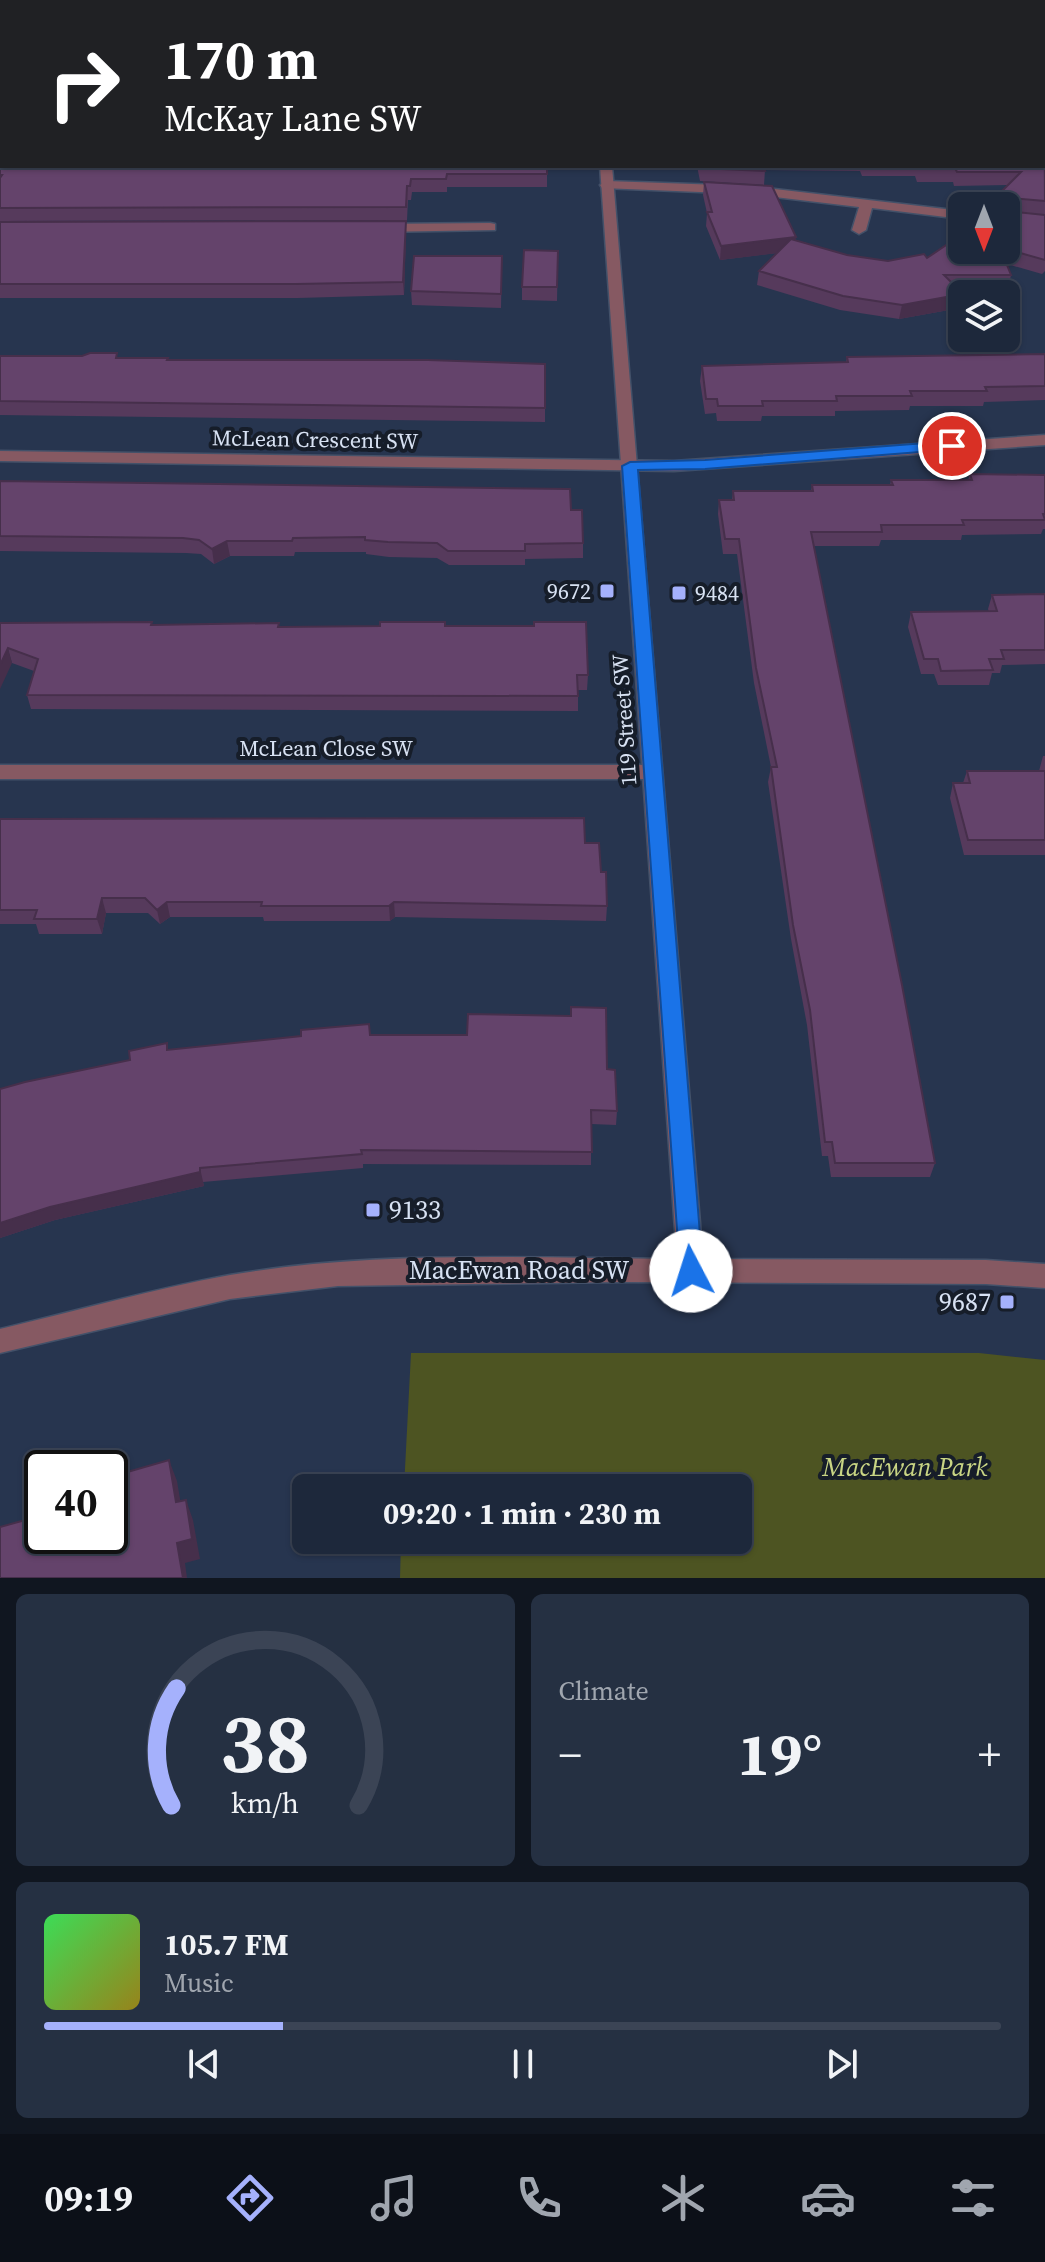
<!DOCTYPE html>
<meta charset="utf-8">
<style>
:root{--surface:#1d283b;--page:#253042;--text:#f1f3f6;--muted:#a0a6af;--line:#3b4455;--accent:#a5b1fc}
body{margin:0;font-family:"Source Serif 4",serif;background:var(--page);color:var(--text);height:100vh;display:flex;flex-direction:column;font-size:30px;white-space:nowrap}
*{box-sizing:border-box;margin:0}
p{font-size:26px;color:var(--muted)}
.icon{flex:none;width:44px;height:44px;fill:none;stroke:currentColor;stroke-width:2;stroke-linecap:round;stroke-linejoin:round}
.map{position:relative;height:1578px;overflow:hidden}
.panel{display:flex;flex-direction:column;gap:16px;padding:16px;background:#101620;flex:1}
.panel>*{flex:none}
.guide{position:absolute;left:0px;top:0px;width:1046px;height:168px;box-shadow:0 2px 6px #0004,0 0 0 2px var(--line);background:#202124;color:#fff;overflow:hidden}
.needle{width:52px;rotate:180deg}
.controls{position:absolute;left:948px;top:192px;display:grid;gap:16px}
.controls a{display:grid;place-items:center;width:72px;height:72px;border-radius:12px;background:var(--surface);box-shadow:0 2px 6px #0004,0 0 0 2px var(--line);font-size:40px}
.speed{position:absolute;left:24px;top:1450px;display:flex;gap:16px;font-size:40px;font-weight:700;text-align:center}
.speed>*{display:grid;place-content:center;width:104px;height:104px;border-radius:50%;background:var(--surface);box-shadow:0 2px 6px #0004,0 0 0 2px var(--line);line-height:1}
.speed .limit{border:4px solid #111;border-radius:12px;background:#fff;color:#111}
.pin{position:absolute;display:grid;place-items:center;width:68px;height:68px;color:#fff;margin:-34px;border:4px solid #fff;border-radius:50%;box-shadow:0 2px 8px #0007}
.me{position:absolute;width:88px;margin:-44px;rotate:355deg;stroke-linejoin:round;filter:drop-shadow(0 0 6px #0008)}
.turn{display:flex;align-items:center;gap:28px;height:168px;padding:0 32px;font-size:36px}
.turn .icon{width:104px;height:104px;stroke-width:2.5}
.turn b{display:block;font-size:56px;line-height:68px}
.big{font-size:60px;font-weight:700;line-height:1.1}
.panel .card{flex:1;display:flex;flex-direction:column;justify-content:center;gap:12px;min-width:0;padding:0 28px;border-radius:12px;background:var(--page)}
.panel .dial{align-items:center;gap:0}
.dial svg{height:208px;overflow:visible;fill:none;stroke:var(--line);stroke-width:7;stroke-linecap:round;text-anchor:middle}
.dial text{fill:var(--text);stroke:none}
.song{display:flex;align-items:center;gap:24px}
.cover{width:96px;height:96px;border-radius:12px;background:linear-gradient(135deg,hsl(130 70% 55%),hsl(50 70% 35%))}
.played{height:8px;border-radius:4px;background:linear-gradient(90deg,var(--accent) 25%,var(--line) 25%)}
.keys{display:flex;justify-content:space-around;direction:ltr}
.heat{display:flex;justify-content:space-between;align-items:center;font-size:44px;direction:ltr}
.panel .tiles{flex:1;display:grid;gap:16px;grid-template-columns:1fr 1fr}
.card:last-child{grid-column:span 2}
.trip{position:absolute;left:292px;top:1474px;width:460px;height:80px;border-radius:12px;background:var(--surface);box-shadow:0 2px 6px #0004,0 0 0 2px var(--line);font-weight:700;line-height:80px;text-align:center}
.menu{display:flex;height:128px;justify-content:space-around;align-items:center;background:#0c1018;color:var(--muted)}
.menu .icon{width:56px;height:56px}
.menu .selected{color:var(--accent)}
.menu b{font-size:36px;color:var(--text)}
.map>svg:first-child{display:block}
</style>
<div class="map">
<svg width="1045" height="1578" viewBox="0 0 1045 1578">
<rect width="100%" height="100%" fill="#27354f"/>
<!-- green -->
<path fill="#4d5422" d="M411 1353H979L1045 1360V1578H400L401 1540H738V1488H404Z"/>
<g fill="none" stroke-linecap="round" stroke-linejoin="round">
<defs>
<path id="minor" d="M2 77V87L0 88V78Z
M607 181 749 186 962 211V219L872 208 866 230 859 234 852 230 859 207 749 194 602 188 600 185Z
M490 223 495 224V230L378 232 371 228 378 224Z
M1045 435V445L674 471 0 461V451L674 461Z
M0 765H651L661 772 651 779H0Z"/>
<path id="tertiary" d="M563 0H573L574 2H564Z
M611 0H621V2H611Z
M600 166H612L703 1259 986 1260 1045 1264V1288L986 1284 621 1282 338 1286 230 1299 0 1353V1329C76 1311 153 1289 230 1275 376 1250 529 1258 677 1259Z"/>
</defs>
<!-- minor casing -->
<use href="#minor" stroke="#435169" stroke-width="3"/>
<!-- tertiary casing -->
<use href="#tertiary" stroke="#435169" stroke-width="3"/>
<!-- minor -->
<use href="#minor" fill="#865962" fill-rule="evenodd"/>
<!-- tertiary -->
<use href="#tertiary" fill="#865962" fill-rule="evenodd"/>
</g>
<!-- wall -->
<path fill="#563a5c" d="M1045 0V271L1042 274 1007 264 1011 275 1008 289H958L962 294 960 308 899 319 840 310 757 285 759 271 777 253 720 260 706 226 707 213 703 195 704 182 796 240 847 255 888 261 927 258 962 250H1006L1007 185 954 186 953 182H917L915 176H862L860 171 765 170 764 185 700 181 697 166H1044Z
M0 154 547 166V187H447V192H412L411 200H408L407 220 0 221Z
M0 222 406 234 404 295 298 298H0Z
M558 251 557 301 522 300V287Z
M502 256 501 308 412 305 411 291Z
M1045 354V400L984 402 983 406H910L909 410 835 411V416H762L761 421H717L716 413 705 414 700 381 702 366 846 362 847 357Z
M0 356H82L168 360 545 364V422L0 415Z
M970 474 1045 475V529H1043L1041 534 962 535 961 540H881L879 546H814L935 1163 930 1177H831L828 1156H822L807 1025 791 939 768 782 771 767 754 683 737 554H723L718 514 719 500H732L733 491H811L812 485H890L891 480H968Z
M0 481 571 510 583 543V558L525 559V565H449L437 558 389 557 366 554V552H295L294 556H230L214 564 201 554 186 553 0 551Z
M1045 594V664L1002 665 1000 673H992L989 685H938L934 674H921L908 627 911 612H989L988 609 992 595Z
M152 622V625L279 623V627L445 626 588 675 587 690H578V711L31 709 27 695 34 671 12 663 0 623Z
M1043 756H1045V855H964L950 798 953 783H963L967 771H1039Z
M0 819 585 843 601 872 607 906 606 921 395 917 390 921H264L263 917H170L160 924 148 913H106L102 934H39L36 924H0Z
M370 1035 607 1069 617 1111 616 1125 591 1124V1165L363 1164V1168L203 1182 204 1186 55 1220 0 1238V1089L130 1060 167 1043 168 1050Z"/>
<!-- shaded-wall -->
<path fill="#462f4b" d="M406 221V234L404 295 403 282Z
M796 237 794 251 720 260 721 246Z
M962 294 960 308 899 319 902 305Z
M227 541 230 556 214 564 212 549Z
M8 648 12 663 0 689V665Z
M102 898 106 913 102 934 97 919Z
M167 902 170 917 160 924 157 910Z
M394 902 395 917 390 921 389 906Z
M200 1168 204 1186 55 1220 0 1238V1223L50 1207Z
M169 1460 177 1481 184 1522 176 1502Z
M186 1500 193 1520 200 1559 185 1563 187 1578H183L177 1543Z"/>
<!-- building -->
<path fill="#64436b" stroke="#462f4b" stroke-width="2" d="M965 0H1045V44L1044 45V2H952Z
M1044 47 1045 201 1009 198 1006 201 1007 211 1045 215V260L1006 249V206H987L1021 172H957L955 168H920L919 166H1044Z
M2 149V166H547V174H447L446 179H411L410 186H407L406 207 0 208V178L2 175H0V154Z
M701 166H763L765 171 701 168Z
M704 182 772 186 796 237 721 246 707 212H712Z
M406 221 403 282 296 284H0V222Z
M962 232V250H1001L1011 275H944L963 294 902 305 843 296 759 271 791 239 847 255 888 261 924 254 927 258 955 239Z
M524 250 558 251 557 287H522Z
M414 256H502L501 294 411 291Z
M90 353H117L116 358H168L167 360H428L545 364V408L0 401V356H82Z
M1045 354V386L985 387 987 391H910L912 396H836L837 401H762L763 406H718L717 399H706L702 366 848 362 847 357Z
M970 474 1045 475V514H1043L1045 520H962L964 525H881L882 532H811L902 985 935 1163H835L832 1142H825L810 1010 793 925 771 767H777L756 668 739 539H725L719 500H734L733 491H813L812 485H893L891 480H972Z
M0 481 570 489 571 510H582L583 543 525 544V551H448L437 543 388 542 365 540V537L293 538 292 541H227L212 549 199 540 183 538 0 536Z
M1045 594V650H1001L1004 659H989L993 670 941 671 938 659H924L911 612 997 611 992 595Z
M152 622 151 625 279 623 278 627 380 626V622H445V626H534V622H586L588 675H577L578 696 27 695 38 659 8 648 0 665V623Z
M967 771H1045V840H968L953 783H970Z
M584 818 585 843H599L601 872H606L607 906 394 902 389 906H261L262 902H167L157 910 145 898H102L97 919H34L37 910H0V819Z
M571 1007 606 1008 607 1069 615 1070 617 1111 591 1110 592 1152 361 1150 362 1154 200 1168V1172L50 1207 0 1223V1089L25 1082 130 1060 129 1051 167 1043V1050L301 1036V1030L369 1024 370 1035H467L468 1014 571 1016Z
M169 1460 176 1502 186 1500 192 1539 177 1543 183 1578H0V1527L29 1519 28 1512 42 1508V1536H110V1477Z"/>
<!-- route -->
<path fill="#1a73e8" stroke="#114b97" stroke-width="2" d="M952 441 960 446 958 449 705 469 638 470 703 1271 699 1278 691 1281 683 1278 680 1271 622 466 630 462 705 460Z"/>
<!-- markers -->
<g fill="#a5b1fc" stroke="#161d29" stroke-width="3">
<rect x="599" y="583" width="16" height="16" rx="4"/>
<rect x="671" y="585" width="16" height="16" rx="4"/>
<rect x="365" y="1202" width="16" height="16" rx="4"/>
<rect x="999" y="1294" width="16" height="16" rx="4"/>
</g>
<g text-anchor="middle" dominant-baseline="central" stroke-width="8" stroke-linejoin="round" paint-order="stroke">
<!-- street labels -->
<g font-size="22" fill="#d8e2f3" stroke="#161d29">
<text transform="translate(315 439) rotate(1)">McLean Crescent SW</text>
<text transform="translate(624 720) rotate(-94)">119 Street SW</text>
<text x="326" y="748">McLean Close SW</text>
</g>
<!-- poi labels -->
<g font-size="22" fill="#d8e2f3" stroke="#161d29" text-anchor="end">
<text x="591" y="591">9672</text>
<text x="695" y="593" text-anchor="start">9484</text>
</g>
<!-- near-poi labels -->
<g font-size="26" fill="#d8e2f3" stroke="#161d29" text-anchor="start">
<text x="389" y="1210">9133</text>
<text x="991" y="1302" text-anchor="end">9687</text>
</g>
<!-- near-street labels -->
<g font-size="26" fill="#d8e2f3" stroke="#161d29">
<text x="519" y="1270">MacEwan Road SW</text>
</g>
<!-- near-park labels -->
<g font-size="26" font-style="italic" fill="#c9d584" stroke="#161d29">
<text x="905" y="1467">MacEwan Park</text>
</g>
</g>
</svg>
<div class="controls">
<a><svg class="needle" viewBox="-14 -14 28 28"><path d="M0-13l5 13h-10z" fill="#e53935"/><path d="M0 13l5-13h-10z" fill="#a0a6af"/></svg></a>
<a><svg class="icon" aria-label="layers" viewBox="0 0 24 24"><path d="M12 4l9 5-9 5-9-5zM3 14l9 5 9-5"/></svg></a>
</div>
<div class="speed"><div class="limit">40</div></div>
<div class="pin" style="left:952px;top:446px;background:#d93025"><svg class="icon" aria-label="arrive" viewBox="0 0 24 24"><path d="M6 21V4h12l-3 4 3 4H6"/></svg></div>
<svg class="me" style="left:691px;top:1271px" viewBox="-20 -20 40 40"><circle r="19" fill="#fff"/><path d="M0-13L10 11 0 6-10 11z" fill="#1a73e8"/></svg>
<div class="trip">09:20 · 1 min · 230 m</div>
<div class="guide">
<div class="turn"><svg class="icon" aria-label="right" viewBox="0 0 24 24"><path d="M7 20v-9h11M14 6l5 5-5 5"/></svg><div><b>170 m</b>McKay Lane SW</div></div>
</div>
</div>
<section class="panel">
<div class="tiles">
<div class="card dial"><svg viewBox="0 0 100 80">
<path d="M14 69A42 42 0 1 1 86 69"/>
<path d="M14 69A42 42 0 0 1 16 24" stroke="#a5b1fc"/>
<text x="50" y="56" font-size="32" font-weight="700">38</text>
<text x="50" y="72" font-size="11">km/h</text>
</svg></div>
<div class="card"><p>Climate</p>
<div class="heat"><a>−</a><b class="big">19°</b><a>+</a></div>
</div>
<div class="card">
<div class="song"><i class="cover"></i><div><b>105.7 FM</b><p>Music</p></div></div>
<div class="played"></div>
<div class="keys"><svg class="icon" aria-label="previous" viewBox="0 0 24 24"><path d="M18 5L8 12l10 7zM5 5v14"/></svg><svg class="icon" aria-label="pause" viewBox="0 0 24 24"><path d="M8 5v14M16 5v14"/></svg><svg class="icon" aria-label="next" viewBox="0 0 24 24"><path d="M6 5l10 7-10 7zM19 5v14"/></svg></div>
</div>
</div>
</section>
<nav class="menu">
<b>09:19</b>
<svg class="icon selected" aria-label="directions" viewBox="0 0 24 24"><path d="M12 3l9 9-9 9-9-9zM9 14v-3h6M13 9l2 2-2 2"/></svg>
<svg class="icon" aria-label="music" viewBox="0 0 24 24"><path d="M9 18V5l10-2v13"/><circle cx="6" cy="18" r="3"/><circle cx="16" cy="16" r="3"/></svg>
<svg class="icon" aria-label="phone" viewBox="0 0 24 24"><path d="M5 4h4l2 5-3 2q2 4 5 5l2-3 5 2v4C11 20 4 13 5 4z"/></svg>
<svg class="icon" aria-label="climate" viewBox="0 0 24 24"><path d="M12 3v18M4 7l16 10M4 17L20 7"/></svg>
<svg class="icon" aria-label="car" viewBox="0 0 24 24"><path d="M5 17H2v-5l4-1 3-4h7l3 4 3 1v5h-3M9 17h6M6 11h13"/><circle cx="7" cy="17" r="2"/><circle cx="17" cy="17" r="2"/></svg>
<svg class="icon" aria-label="filters" viewBox="0 0 24 24"><path d="M4 7h16M4 17h16"/><circle cx="9" cy="7" r="2"/><circle cx="15" cy="17" r="2"/></svg>
</nav>
